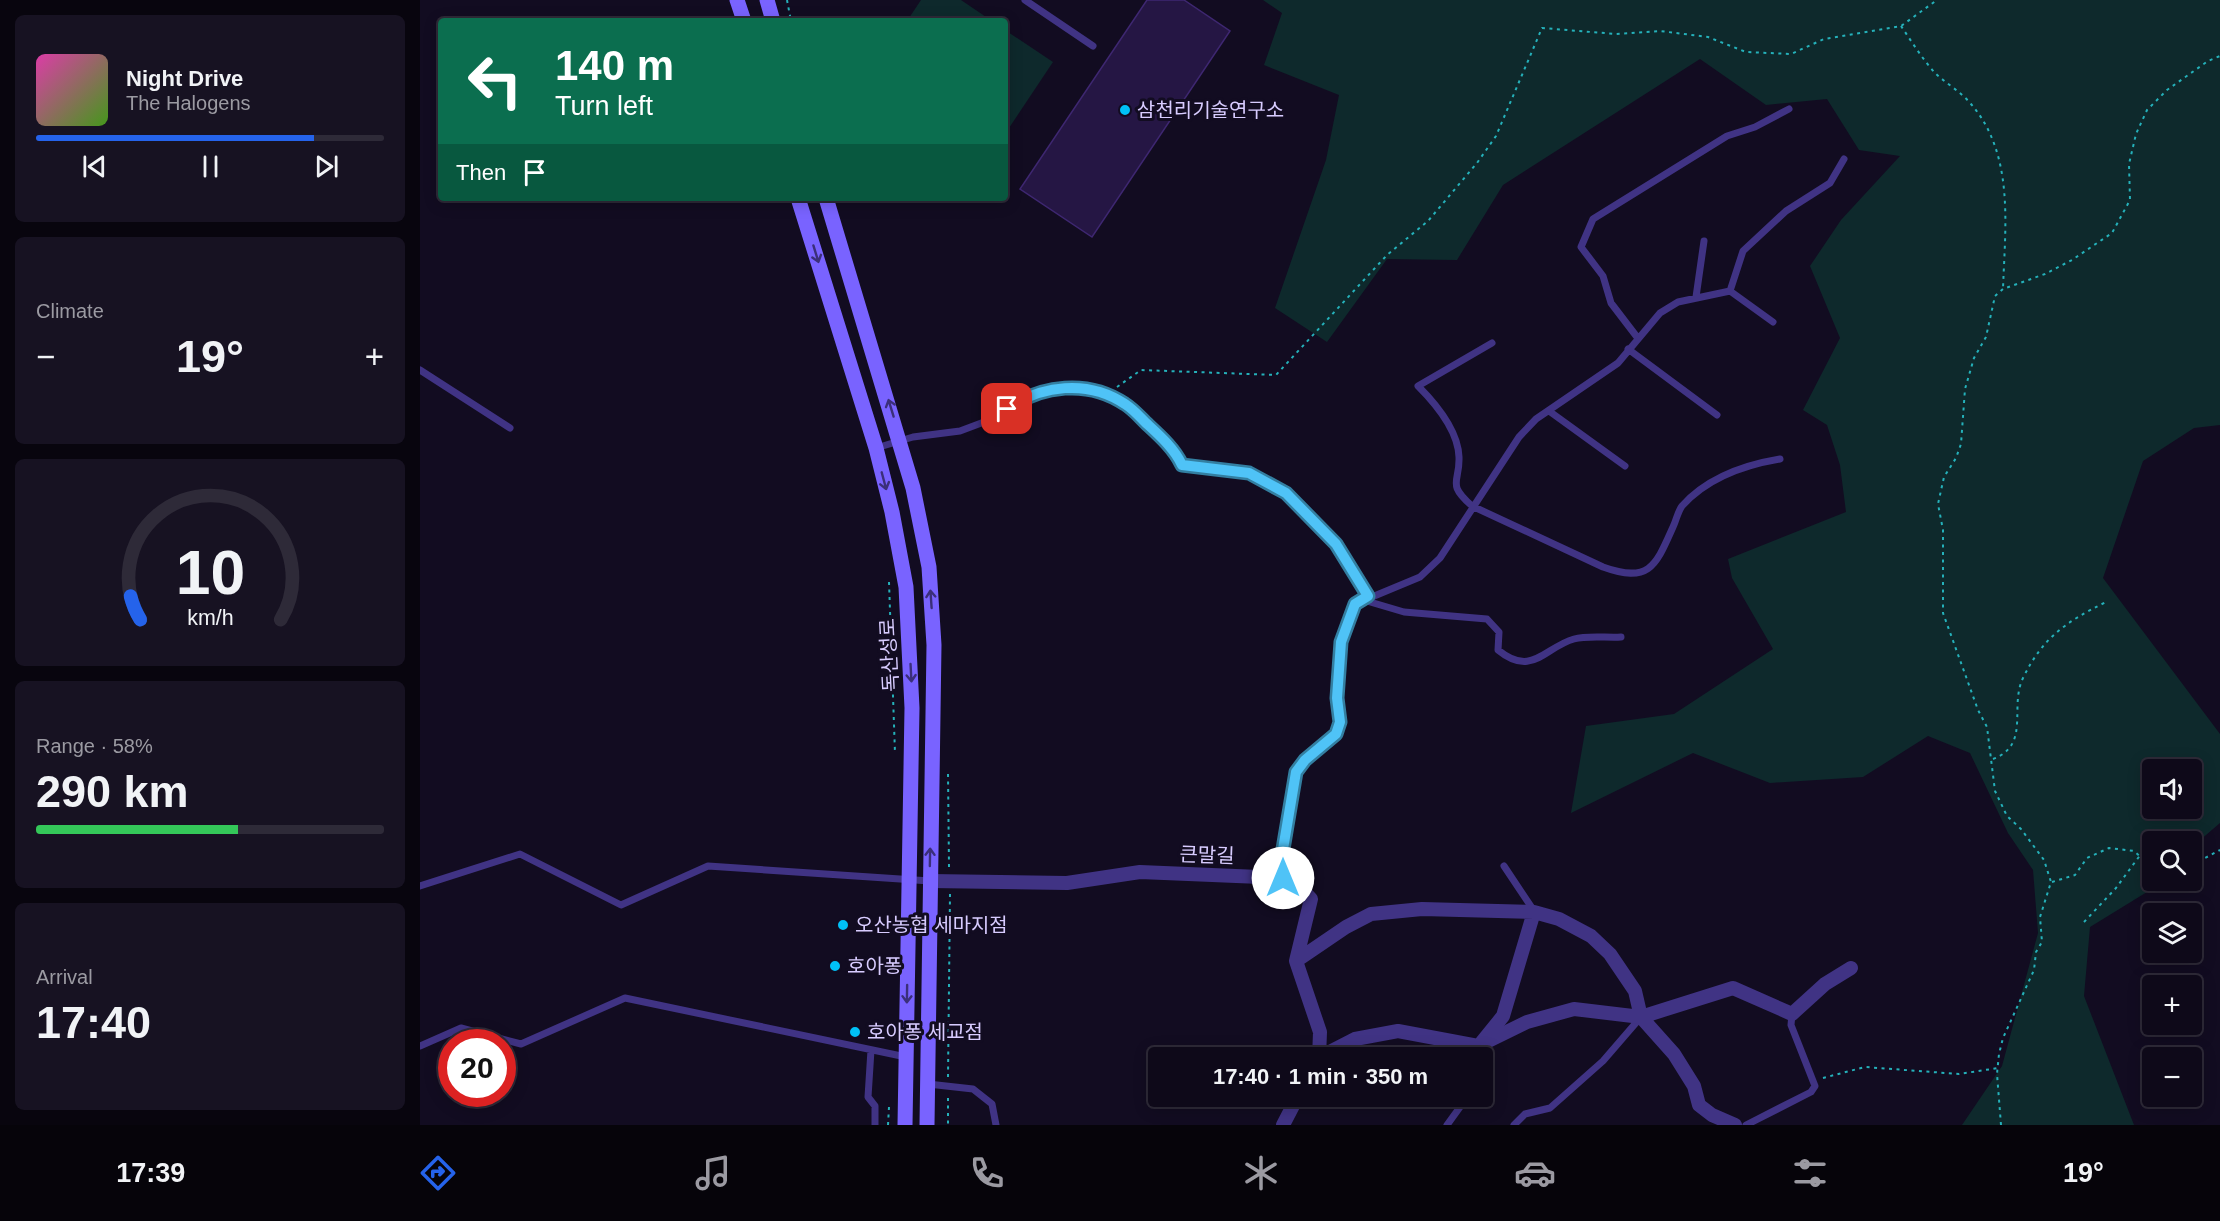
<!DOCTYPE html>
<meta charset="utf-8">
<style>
:root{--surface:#0e0919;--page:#171222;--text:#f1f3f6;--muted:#9b9aa2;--line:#2e2a38;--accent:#2563eb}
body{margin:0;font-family:Helvetica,"Noto Sans KR",sans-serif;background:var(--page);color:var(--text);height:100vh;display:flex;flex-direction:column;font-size:22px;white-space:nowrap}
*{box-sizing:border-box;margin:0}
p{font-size:20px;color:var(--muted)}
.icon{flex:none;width:33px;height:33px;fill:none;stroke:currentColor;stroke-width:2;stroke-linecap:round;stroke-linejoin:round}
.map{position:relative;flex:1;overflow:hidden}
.panel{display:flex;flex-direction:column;gap:15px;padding:15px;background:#08050e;width:420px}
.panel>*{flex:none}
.banner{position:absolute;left:18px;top:18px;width:570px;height:183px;border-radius:6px;box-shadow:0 3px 15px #0003,0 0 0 2px var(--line);background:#0b6e4f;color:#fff;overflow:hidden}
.buttons{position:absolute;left:1722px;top:759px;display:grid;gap:12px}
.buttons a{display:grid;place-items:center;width:60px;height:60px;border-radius:6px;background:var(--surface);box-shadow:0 3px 15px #0003,0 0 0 2px var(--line);font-size:30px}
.speed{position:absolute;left:18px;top:1029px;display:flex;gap:12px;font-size:30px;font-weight:700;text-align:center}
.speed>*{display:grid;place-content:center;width:78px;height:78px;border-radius:50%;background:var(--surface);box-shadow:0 3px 15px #0003,0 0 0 2px var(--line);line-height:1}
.speed .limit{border:9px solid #d22;background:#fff;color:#111}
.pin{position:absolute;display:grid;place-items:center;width:51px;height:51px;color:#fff;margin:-26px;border-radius:12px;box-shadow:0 3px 9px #0006}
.me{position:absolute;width:66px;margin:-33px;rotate:0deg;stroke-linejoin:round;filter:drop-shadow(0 0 4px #0008)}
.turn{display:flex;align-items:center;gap:21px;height:126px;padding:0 18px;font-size:27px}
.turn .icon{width:78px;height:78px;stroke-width:2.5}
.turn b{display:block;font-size:42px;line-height:51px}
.then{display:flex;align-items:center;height:57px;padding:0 18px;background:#0003;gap:12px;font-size:22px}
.big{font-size:45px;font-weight:700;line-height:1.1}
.panel .tile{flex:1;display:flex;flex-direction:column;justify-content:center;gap:9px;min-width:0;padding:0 21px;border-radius:9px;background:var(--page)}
.panel .dial{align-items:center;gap:0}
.dial svg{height:156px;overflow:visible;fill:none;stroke:var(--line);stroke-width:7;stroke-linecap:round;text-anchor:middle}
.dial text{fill:var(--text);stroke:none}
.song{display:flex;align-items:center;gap:18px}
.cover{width:72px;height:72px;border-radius:9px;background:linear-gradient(135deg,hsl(320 70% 55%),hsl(100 70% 35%))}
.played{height:6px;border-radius:3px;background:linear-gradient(90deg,var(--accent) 80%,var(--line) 80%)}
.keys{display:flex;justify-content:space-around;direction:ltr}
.heat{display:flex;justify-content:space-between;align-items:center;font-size:33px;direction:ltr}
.charge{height:9px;border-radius:4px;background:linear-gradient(90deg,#34c759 58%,var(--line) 0)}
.trip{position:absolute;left:728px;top:1047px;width:345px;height:60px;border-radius:6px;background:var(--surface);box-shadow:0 3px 15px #0003,0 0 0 2px var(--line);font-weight:700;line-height:60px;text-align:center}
.menu{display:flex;height:96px;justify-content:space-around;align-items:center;background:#06040a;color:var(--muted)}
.menu .icon{width:42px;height:42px}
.menu .active{color:var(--accent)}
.menu b{font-size:27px;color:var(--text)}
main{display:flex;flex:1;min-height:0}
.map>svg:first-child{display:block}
</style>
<main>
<section class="panel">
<div class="tile">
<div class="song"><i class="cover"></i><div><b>Night Drive</b><p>The Halogens</p></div></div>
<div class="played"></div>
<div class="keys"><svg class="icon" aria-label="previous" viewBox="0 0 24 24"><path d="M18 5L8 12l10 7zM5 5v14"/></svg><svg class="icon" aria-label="pause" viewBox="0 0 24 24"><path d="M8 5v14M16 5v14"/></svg><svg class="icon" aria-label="next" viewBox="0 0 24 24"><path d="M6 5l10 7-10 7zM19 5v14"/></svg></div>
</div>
<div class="tile"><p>Climate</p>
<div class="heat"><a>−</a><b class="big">19°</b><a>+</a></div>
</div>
<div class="tile dial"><svg viewBox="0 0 100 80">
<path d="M14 69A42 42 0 1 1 86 69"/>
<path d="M14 69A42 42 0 0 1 9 57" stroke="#2563eb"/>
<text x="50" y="56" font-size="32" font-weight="700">10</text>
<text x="50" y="72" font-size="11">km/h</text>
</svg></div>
<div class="tile"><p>Range · 58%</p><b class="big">290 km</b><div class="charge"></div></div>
<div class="tile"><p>Arrival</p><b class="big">17:40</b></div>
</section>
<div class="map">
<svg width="1800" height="1125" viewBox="0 0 1800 1125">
<rect width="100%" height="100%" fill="#120c21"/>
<!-- green -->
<path fill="#0e292c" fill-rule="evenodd" d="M501 0H541L572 21H487Z
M843 0H1800V425L1774 428 1723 461 1683 578 1800 734V823L1772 847V842H1732V880L1735 881 1727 892 1670 927 1664 996 1714 1125H1542L1582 1066 1618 933 1613 870 1588 833 1550 753 1508 736 1443 777 1350 783 1273 753 1151 813 1166 726 1254 714 1353 649 1312 578 1308 559 1426 512 1420 465 1407 425 1383 410 1420 338 1390 266 1421 220 1480 156 1439 150 1407 99 1346 105 1280 59 1083 185 1037 260 967 259 907 342 855 308 906 160 919 95 844 65 862 13ZM1732 770H1772V808H1732Z
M585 30 633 62 585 134Z"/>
<!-- building -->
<path fill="#251644" stroke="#3e2771" stroke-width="1.5" d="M727 0H764L810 31 672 237 600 189Z"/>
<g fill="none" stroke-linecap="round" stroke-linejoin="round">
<!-- path -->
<path stroke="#25b1ba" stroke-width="2" stroke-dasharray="3 4.5" stroke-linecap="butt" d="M367 0 371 21
M1481 26C1492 42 1503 60 1516 74 1527 84 1541 92 1551 104 1595 155 1585 227 1583 289
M697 387 721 370 856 375 967 255 1008 221 1057 163 1076 136 1122 28 1196 34 1240 31 1288 37 1326 52 1371 54 1404 39 1481 26 1517 0
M469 582 475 753
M1573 759C1611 745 1589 707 1603 678 1623 637 1646 622 1686 602
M528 774 529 867
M1772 865 1800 850
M1741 880H1746
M1632 882 1655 875 1667 858 1689 848 1714 851 1732 867
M1664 922 1696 888 1721 854
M528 1077 530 894
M1403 1078 1445 1067 1539 1074 1578 1068
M528 1098V1125
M468 1125 469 1107
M1581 1125 1577 1074 1579 1054 1583 1038 1614 970 1616 952 1622 942 1620 917 1631 882 1624 860 1601 829 1587 816 1575 791 1567 727 1558 710 1523 613V530L1518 504 1524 477 1536 458 1541 444 1545 389 1554 358 1566 337 1575 296 1583 289 1625 274 1652 260 1692 233 1710 200 1709 164 1716 134 1727 110 1747 90 1788 61 1800 56"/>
<!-- lane -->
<path stroke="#403384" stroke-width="7" d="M605 0 673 46
M1310 291 1353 322
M1276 297 1284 241
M1217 337 1191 303 1183 276 1161 247 1173 219 1307 136 1335 127 1369 109
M1072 343 998 386C1016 404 1038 430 1039 457 1040 483 1026 483 1052 506L1183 567C1230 584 1236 565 1253 527 1256 521 1258 511 1262 506 1287 478 1324 465 1360 459
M1208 349 1297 415
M0 370 90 428
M1129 411 1205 466
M456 448 493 437 540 431 564 422 605 396 631 389 658 388 684 392 706 404 757 454 762 465 829 473 866 493 916 544 948 596
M940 599 984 612 1067 619 1079 632 1078 650C1112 678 1125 647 1154 639 1168 635 1187 638 1201 637
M1084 866 1114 911
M863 878 861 861 876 772 885 760 916 734 919 722 917 698 921 642 935 604 1000 577 1020 558 1099 437 1116 419 1198 363 1240 313 1258 302 1310 291 1323 251 1366 211 1410 183 1424 159
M0 886 100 854 201 905 288 866 510 881
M0 1046 41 1028 101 1044 205 998 486 1057
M451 1050 448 1097 455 1106V1125
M508 1084 553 1089 572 1104 576 1125
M1027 1125 1048 1096
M1094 1125 1105 1114 1130 1108 1183 1061 1221 1017
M1326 1125 1391 1092 1395 1086 1371 1025 1372 1014"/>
<!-- street -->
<path stroke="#403384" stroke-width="14" d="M510 881 647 883 720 872 863 878 880 887 891 899 876 961 900 1032 899 1058
M876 961 926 927 951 914 1002 909 1114 912 1139 919 1171 936 1190 954 1215 991 1221 1017 1313 988 1372 1014 1405 984 1431 968
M1062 1042 1083 1016 1114 912
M900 1057 935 1039 978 1031 1058 1046 1107 1022 1154 1009 1221 1017 1254 1054 1274 1086 1279 1105 1292 1115 1315 1125
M863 1125 878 1096"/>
<!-- secondary -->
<path stroke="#7963ff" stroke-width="15" d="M317 0 324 21
M347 0 353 21
M378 198 456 448 472 512 486 587 492 708 485 1125
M406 198 493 488 509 567 514 645 507 1125"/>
</g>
<!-- one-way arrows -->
<defs><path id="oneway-shaft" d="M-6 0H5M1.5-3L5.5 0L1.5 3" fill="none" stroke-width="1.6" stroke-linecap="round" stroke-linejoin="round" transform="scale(1.5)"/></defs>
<g stroke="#3b2f7a">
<use href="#oneway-shaft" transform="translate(396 254) rotate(73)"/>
<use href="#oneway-shaft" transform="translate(471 408) rotate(-107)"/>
<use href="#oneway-shaft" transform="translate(464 481) rotate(75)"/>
<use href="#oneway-shaft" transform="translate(511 599) rotate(-94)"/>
<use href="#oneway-shaft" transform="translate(491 673) rotate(87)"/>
<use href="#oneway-shaft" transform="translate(510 857) rotate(-89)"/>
<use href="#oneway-shaft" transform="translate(487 994) rotate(91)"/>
</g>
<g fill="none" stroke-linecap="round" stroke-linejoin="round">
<defs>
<path id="route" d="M587 409C621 385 668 379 705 404 713 409 719 416 726 423 739 435 754 448 762 465L829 473 866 493 916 544 948 596 935 604 921 642 917 698 920 722 916 734 885 760 876 772 861 861 863 878"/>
</defs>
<!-- route casing -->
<use href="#route" stroke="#337fa1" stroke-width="15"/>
<!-- route -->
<use href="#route" stroke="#4fc3f7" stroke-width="10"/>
</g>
<!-- markers -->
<g fill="#00c1f7" stroke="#120c21" stroke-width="2">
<circle cx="705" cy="110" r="6"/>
<circle cx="423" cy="925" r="6"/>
<circle cx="415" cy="966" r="6"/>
<circle cx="435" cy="1032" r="6"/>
</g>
<g text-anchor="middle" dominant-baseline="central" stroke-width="6" stroke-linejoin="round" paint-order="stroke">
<!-- poi labels -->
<g font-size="20" fill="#d8ccff" stroke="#120c21" text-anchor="start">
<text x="717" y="110">삼천리기술연구소</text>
<text x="435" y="925">오산농협 세마지점</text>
<text x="427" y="966">호아퐁</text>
<text x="447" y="1032">호아퐁 세교점</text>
</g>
<!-- street labels -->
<g font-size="20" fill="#d8ccff" stroke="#120c21">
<text transform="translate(469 655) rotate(-93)">독산성로</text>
<text transform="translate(787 855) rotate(2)">큰말길</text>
</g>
</g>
</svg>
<div class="buttons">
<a><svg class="icon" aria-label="sound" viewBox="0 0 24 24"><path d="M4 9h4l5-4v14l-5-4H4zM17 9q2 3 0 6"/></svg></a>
<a><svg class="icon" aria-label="search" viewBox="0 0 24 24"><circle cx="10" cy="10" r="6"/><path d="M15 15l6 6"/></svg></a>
<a><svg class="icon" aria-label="layers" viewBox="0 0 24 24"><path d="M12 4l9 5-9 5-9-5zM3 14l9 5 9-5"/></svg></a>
<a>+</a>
<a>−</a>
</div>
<div class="speed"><div class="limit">20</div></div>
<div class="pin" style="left:587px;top:409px;background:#d93025"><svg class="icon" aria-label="arrive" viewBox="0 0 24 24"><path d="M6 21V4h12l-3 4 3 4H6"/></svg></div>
<svg class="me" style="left:863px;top:878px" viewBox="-20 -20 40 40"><circle r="19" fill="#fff"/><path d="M0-13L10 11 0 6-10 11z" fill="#4fc3f7"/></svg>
<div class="trip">17:40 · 1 min · 350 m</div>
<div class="banner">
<div class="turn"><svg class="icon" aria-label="left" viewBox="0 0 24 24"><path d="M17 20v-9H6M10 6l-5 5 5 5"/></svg><div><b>140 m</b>Turn left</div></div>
<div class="then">Then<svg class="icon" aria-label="arrive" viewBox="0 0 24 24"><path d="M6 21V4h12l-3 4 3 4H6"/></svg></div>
</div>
</div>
</main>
<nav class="menu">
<b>17:39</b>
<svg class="icon active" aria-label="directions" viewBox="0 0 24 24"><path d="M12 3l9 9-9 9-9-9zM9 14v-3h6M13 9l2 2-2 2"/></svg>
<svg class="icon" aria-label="music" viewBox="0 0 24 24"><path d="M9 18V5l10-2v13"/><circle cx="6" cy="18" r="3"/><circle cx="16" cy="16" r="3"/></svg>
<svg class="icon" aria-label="phone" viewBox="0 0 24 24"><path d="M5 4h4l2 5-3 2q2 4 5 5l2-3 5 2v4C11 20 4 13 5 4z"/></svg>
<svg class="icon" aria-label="climate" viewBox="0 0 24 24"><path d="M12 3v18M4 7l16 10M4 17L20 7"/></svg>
<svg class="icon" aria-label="car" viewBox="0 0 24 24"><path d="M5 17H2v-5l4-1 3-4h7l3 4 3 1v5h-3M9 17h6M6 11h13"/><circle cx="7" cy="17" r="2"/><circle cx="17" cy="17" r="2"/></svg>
<svg class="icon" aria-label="filters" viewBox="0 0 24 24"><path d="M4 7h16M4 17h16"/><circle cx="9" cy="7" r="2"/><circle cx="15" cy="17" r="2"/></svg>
<b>19°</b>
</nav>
